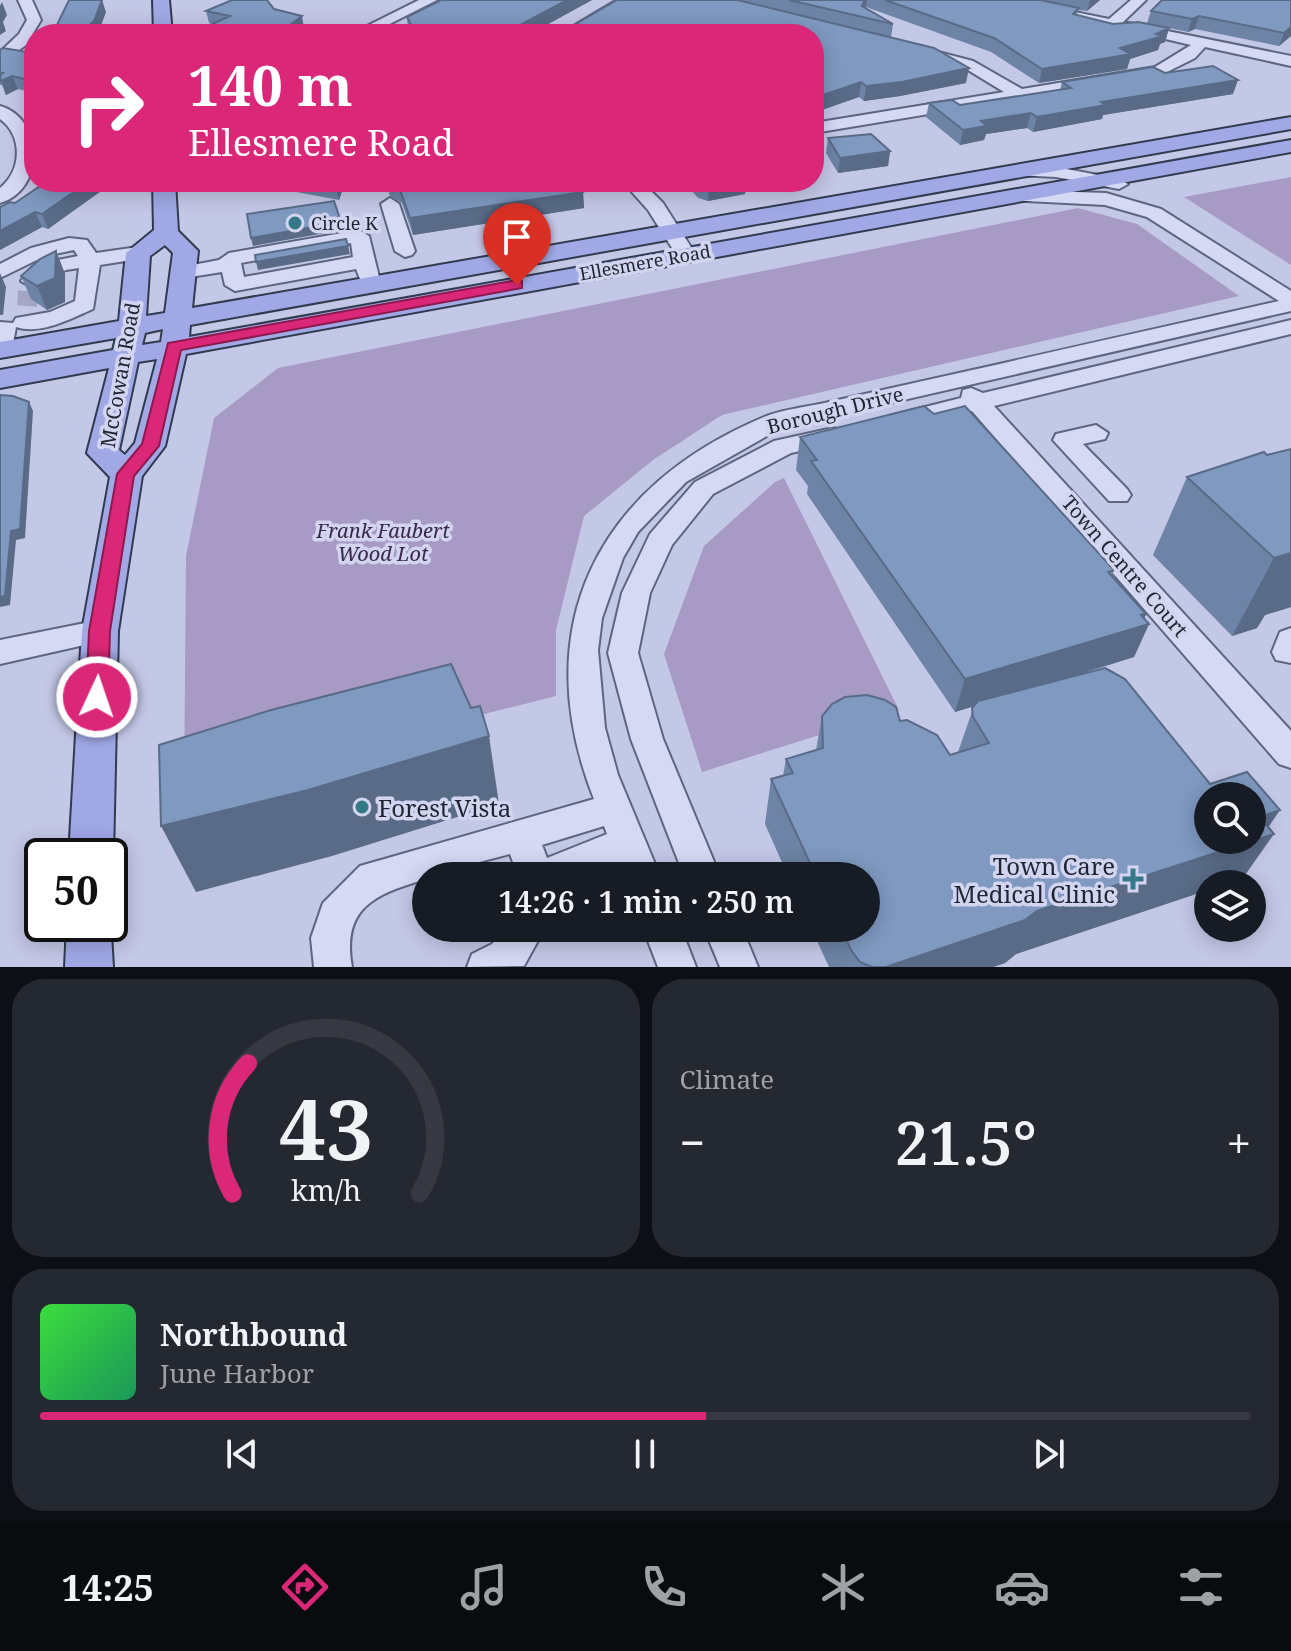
<!DOCTYPE html>
<meta charset="utf-8">
<style>
:root{--surface:#171b24;--page:#242831;--text:#f1f3f6;--muted:#9ea1a6;--line:#363941;--accent:#db2777}
body{margin:0;font-family:"Noto Serif",serif;background:var(--page);color:var(--text);height:100vh;display:flex;flex-direction:column;font-size:30px;white-space:nowrap}
*{box-sizing:border-box;margin:0}
p{font-size:26px;color:var(--muted)}
.icon{flex:none;width:44px;height:44px;fill:none;stroke:currentColor;stroke-width:2;stroke-linecap:round;stroke-linejoin:round}
.map{position:relative;height:967px;overflow:hidden}
.side{display:flex;flex-direction:column;gap:12px;padding:12px;background:#0d0f14;flex:1}
.side>*{flex:none}
.banner{position:absolute;left:24px;top:24px;width:800px;height:168px;border-radius:32px;box-shadow:0 4px 20px #0003;background:#db2777;color:#fff;overflow:hidden}
.buttons{position:absolute;left:1194px;top:782px;display:grid;gap:16px}
.buttons a{display:grid;place-items:center;width:72px;height:72px;border-radius:50%;background:var(--surface);box-shadow:0 4px 20px #0003;font-size:40px}
.speed{position:absolute;left:24px;top:838px;display:flex;gap:16px;font-size:40px;font-weight:700;text-align:center}
.speed>*{display:grid;place-content:center;width:104px;height:104px;border-radius:50%;background:var(--surface);box-shadow:0 4px 20px #0003;line-height:1}
.speed .limit{border:4px solid #111;border-radius:12px;background:#fff;color:#111}
.pin{position:absolute;display:grid;place-items:center;width:68px;height:68px;color:#fff;margin:-82px -34px;border-radius:50% 50% 50% 0;rotate:-45deg;box-shadow:0 0 8px #0007}
.pin .icon{rotate:45deg}
.me{position:absolute;width:88px;margin:-44px;rotate:3deg;stroke-linejoin:round;filter:drop-shadow(0 0 6px #0008)}
.turn{display:flex;align-items:center;gap:28px;height:168px;padding:0 32px;font-size:36px}
.turn .icon{width:104px;height:104px;stroke-width:2.5}
.turn b{display:block;font-size:56px;line-height:68px}
.big{font-size:60px;font-weight:600;line-height:1.1}
.side .card{flex:1;display:flex;flex-direction:column;justify-content:center;gap:12px;min-width:0;padding:0 28px;border-radius:32px;background:var(--page)}
.side .dial{align-items:center;gap:0}
.dial svg{height:208px;overflow:visible;fill:none;stroke:var(--line);stroke-width:7;stroke-linecap:round;text-anchor:middle}
.dial text{fill:var(--text);stroke:none}
.song{display:flex;align-items:center;gap:24px}
.cover{width:96px;height:96px;border-radius:12px;background:linear-gradient(135deg,hsl(120 70% 55%),hsl(150 70% 35%))}
.played{height:8px;border-radius:4px;background:linear-gradient(90deg,var(--accent) 55%,var(--line) 55%)}
.keys{display:flex;justify-content:space-around;direction:ltr}
.heat{display:flex;justify-content:space-between;align-items:center;font-size:44px;direction:ltr}
.side .tiles{flex:1;display:grid;gap:12px;grid-template-columns:1fr 1fr}
.card:last-child{grid-column:span 2}
.trip{position:absolute;left:412px;top:862px;width:468px;height:80px;border-radius:40px;background:var(--surface);box-shadow:0 4px 20px #0003;font-weight:600;line-height:80px;text-align:center}
.tabs{display:flex;height:128px;justify-content:space-around;align-items:center;background:#090b0e;color:var(--muted)}
.tabs .icon{width:56px;height:56px}
.tabs .active{color:var(--accent)}
.tabs b{font-size:36px;color:var(--text)}
.map>svg:first-child{display:block}
</style>
<div class="map">
<svg width="1291" height="967" viewBox="0 0 1291 967">
<rect width="100%" height="100%" fill="#c4c8e7"/>
<!-- green -->
<path fill="#a79ac4" d="M1291 177V265L1184 197Z
M1078 208 1137 224 1239 296 722 415 653 460 584 516 556 630V696L184 790 186 556 214 418 278 368Z
M784 478 899 710 702 772 664 654 704 546 775 482Z"/>
<g fill="none" stroke-linecap="round" stroke-linejoin="round">
<!-- minor-tunnel -->
<path stroke="#a3a7c3" stroke-width="20" stroke-dasharray="20 10" stroke-linecap="butt" d="M27 306 28 291"/>
<defs>
<path id="minor" d="M18 0H32L41 20 26 45 0 64V52L19 34 27 20Z
M419 0H437L370 34H351Z
M617 0H634L577 34H560Z
M1131 0H1146L1123 22 1291 56V66L1205 47 1195 58 1159 76 814 133V123L1004 92 963 67 914 54 912 51 919 47 973 61 1022 89 1155 67 1191 45 1068 16 1075 12 1109 19Z
M0 106C44 118 45 191 0 203V188C22 170 23 136 0 119Z
M1023 166 1056 167 1119 179 1128 184 1119 189 1056 177 1017 175V167Z
M623 182H642L663 203 696 255 693 259H679L648 210Z
M1014 190 1106 193 1161 209 1291 291V311L781 428 686 482 638 532 623 558 602 618 598 650 605 728 618 775 660 876H624L619 862 586 876H518L510 854 426 876V879C376 894 341 907 352 967H314L311 938 323 903 360 866 594 799C526 627 597 487 764 417 783 409 808 407 829 402 878 391 927 380 977 369 1077 346 1178 324 1279 301L1147 217 1105 205 1007 200 1005 196ZM604 826 607 834 547 858 542 845Z
M390 198 399 204 415 251 412 255 405 257 395 251 381 204Z
M359 230 369 236 381 285 378 289H364L356 269 235 291 225 285 222 272 184 278 174 272 177 268 219 260 229 253ZM351 243 353 257 244 277 241 263Z
M69 238 87 240 96 253 138 247 148 253 138 259 100 265 93 309C70 319 41 335 16 327L11 355 0 356V322L13 323 16 318 50 312 75 301 79 268 66 270 31 287 21 281 24 277 53 261 78 256 74 250 45 256 0 278V264L31 248Z
M1291 320V334L994 406 1291 731V768L1279 764 972 411 898 429 886 421 889 416 961 398 963 390 971 388 983 393Z
M1096 425 1108 433 1105 439 1083 444 1127 489 1131 495 1127 501H1109L1053 440 1056 434Z
M833 428 842 430 845 436 842 442 791 453 713 494 672 545 650 593 638 653 663 739 720 876H684L631 739 608 653 622 593 650 534 695 482 774 441Z
M100 620 111 623 115 631 111 639 0 664V640Z
M1291 628V663L1276 660 1272 652 1280 632Z
M507 928H545L524 966 467 967 472 954 492 944Z
M643 928H681L696 967H658Z
M704 928H742L758 967H720Z"/>
<path id="major" d="M153 0H169L172 34H154Z
M1291 117V129L190 325 189 337 1291 140V152L186 354 165 446 142 476 118 631 113 856 110 862V856H69L82 631 110 477 87 453 109 368 0 388V370L113 350 116 338 0 358V342L119 321 126 253 154 230 153 182H175L178 231 198 251 192 308ZM165 245 173 253 165 313 146 316 150 256ZM163 329 161 342 142 345 145 333ZM157 359 135 443 125 455 119 450 138 362Z
M110 917 113 967H65L67 924H110Z"/>
</defs>
<!-- minor casing -->
<use href="#minor" stroke="#5d6680" stroke-width="4"/>
<!-- major casing -->
<use href="#major" stroke="#313b4e" stroke-width="4"/>
<!-- minor -->
<use href="#minor" fill="#d6d9f4" fill-rule="evenodd"/>
<!-- major -->
<use href="#major" fill="#a0a9e6" fill-rule="evenodd"/>
</g>
<!-- wall -->
<path fill="#6d84a6" d="M441 0H592L530 34H410L408 30 407 17Z
M617 0H1100L1087 11 1078 10 1077 15 1113 24 1147 23 1151 11 1291 0V36L1279 46 1195 29 1188 32 1169 28 1165 42 1160 44 1158 50 1130 59 1127 69 1039 83 991 52 866 7V9L893 24 891 38 966 83 900 96 864 101 859 97 819 111 814 109V34Z
M274 9 304 29 298 34H210L208 26 212 24 209 23 206 11Z
M34 45V93L18 89 6 95 2 85H0V50L27 52Z
M1165 73 1233 94 1103 115 1102 119 1033 132 1027 128 986 134 984 140 960 145 926 117 929 103 960 105 1060 90 1062 82Z
M828 138 890 151 888 166 838 173 826 153Z
M253 182H345L339 200 270 187Z
M356 182H577L583 192 584 208 413 235 402 203 390 196 386 185 357 186Z
M684 182H746L745 194 708 201 698 198Z
M101 191 48 229 42 227 0 250V207L15 203Z
M56 251 65 274V302L47 310 31 299 21 276Z
M800 437 1114 570 1112 576 1146 614 1144 619 1149 624 1134 657 1071 677 1210 784 1268 827 1243 878 1208 884V890L1016 954 1005 963 993 967H829L811 928H866V876H788L765 824 771 779 783 776 786 759 816 750 822 716 900 721 950 755 958 752 974 706 955 712 807 494 808 486 796 470Z
M1291 449V607L1265 615 1257 628 1232 636 1153 555 1187 477Z"/>
<!-- shaded-wall -->
<path fill="#596b87" d="M102 0 106 12 98 34H79Z
M567 0H592L530 34H503Z
M865 0H867L866 7 862 17V6Z
M1090 0H1100L1087 11Z
M2 2 7 15 3 22 6 31 0 35V6Z
M302 16 304 29 298 34H278Z
M1199 16 1195 29 1188 32 1192 19Z
M1291 27V36L1279 46 1284 33Z
M1169 28 1165 42 1160 44 1158 50 1130 59 1127 69 1039 83 1042 69 1156 34Z
M969 68 966 83 900 96 864 101 866 86Z
M12 76 18 89 6 95 1 81Z
M1238 80 1233 94 1103 115 1102 119 1033 132 1037 117 1101 102Z
M861 82 859 97 819 111 820 96Z
M1031 113 1027 128 986 134 984 140 960 145 963 130 981 121Z
M890 151 888 166 838 173 840 158Z
M88 182H110L101 191 48 229 42 214Z
M337 182H345L339 200 336 185Z
M726 182H746L745 194 708 201 709 185Z
M583 192 584 208 413 235 410 218Z
M35 212 42 227 0 250V231Z
M341 222 342 230 253 246 251 238Z
M348 246 350 254 258 270 256 262Z
M56 251 65 274V302L47 310 37 286Z
M0 273 6 287 3 315H0Z
M29 402 33 411 25 538 16 540 10 605 0 607V597L11 531Z
M1291 542V607L1265 615 1257 628 1232 636 1274 558Z
M1146 614 1141 626 1149 624 1134 657 955 712 965 679Z
M489 736 499 804 332 856 196 892 161 826Z
M1280 810 1261 838 1274 834 1243 878 1225 884H1208V890L1016 954 1005 963 993 967H886L1037 911 1260 817Z"/>
<!-- building -->
<path fill="#7f99c1" stroke="#596b87" stroke-width="2" fill-rule="evenodd" d="M69 0H102L94 21 79 34H47L57 25Z
M232 0H267L274 9 302 16 278 34H249L253 30 208 26 230 16 206 11Z
M441 0H567L503 34H416L407 17Z
M617 0H737L934 48 969 68 902 82 866 86 861 82 820 96 814 93V34H569L579 22Z
M789 0H865L862 6 893 24Z
M885 0H1040L1079 8 1073 14 1113 24 1138 22 1169 28 1156 34 1163 36 1120 48 1131 54 1042 69 994 38Z
M1162 0H1291V27L1284 33 1199 16 1192 19 1151 11Z
M34 45V81L12 76 1 81 0 76 3 73H0V50L3 48 27 52Z
M1213 66 1238 80 1101 102 1106 105 1037 117 1031 113 981 121 987 126 963 130 929 103 952 100 960 105 1071 88 1062 82 1153 67 1165 73Z
M871 134 890 151 840 158 828 138Z
M46 182H88L42 214 35 212 0 231V207L10 202 15 203Z
M322 182H337L336 185Z
M391 182H577L583 192 410 218 399 187Z
M700 182H726L709 185Z
M334 201 341 222 251 238 247 214Z
M346 239 348 246 256 262 255 255Z
M56 251 55 278 37 286 21 276 40 259Z
M0 395 13 396 29 402 20 529 11 531 5 596 0 597Z
M924 406 934 414 965 406 1114 570 1108 572 1146 614 1141 615 1149 624 965 679 811 461 817 460 800 437Z
M1291 449V553L1274 558 1187 477 1264 452 1267 455Z
M451 664 471 708 480 706 489 736 308 790 161 826 159 745 271 710Z
M1105 668 1125 679 1210 784 1247 772 1280 810 1260 817 1274 834 1037 911 1025 920 886 967H872L860 962 851 950 841 928H866V876H816L771 779 793 773 786 759 823 748 822 716 832 704 845 697 867 695 885 700 896 707 900 721 907 720 937 735 950 755 989 743 973 717 972 708 978 701ZM1208 796H1252V840H1208Z"/>
<!-- route -->
<path fill="#db2777" stroke="#8e194d" stroke-width="2" d="M517 280 522 281V288L181 350 159 446 134 476 110 631 108 697 105 703H89L86 697 89 631 117 474 142 444 168 343Z"/>
<!-- markers -->
<g fill="#357887" stroke="#d3d5f0" stroke-width="3">
<circle cx="295" cy="223" r="8"/>
<circle cx="362" cy="807" r="8"/>
<path d="M1129 867h8v8h8v8h-8v8h-8v-8h-8v-8h8z"/>
</g>
<g text-anchor="middle" dominant-baseline="central" stroke-width="7" stroke-linejoin="round" paint-order="stroke">
<!-- far-poi labels -->
<g font-size="18" fill="#1f2532" stroke="#d3d5f0" text-anchor="start">
<text x="311" y="223">Circle K</text>
</g>
<!-- far-street labels -->
<g font-size="18" fill="#1f2532" stroke="#d3d5f0">
<text transform="translate(645 262) rotate(-10)">Ellesmere Road</text>
</g>
<!-- street labels -->
<g font-size="20" fill="#1f2532" stroke="#d3d5f0">
<text transform="translate(120 375) rotate(-80)">McCowan Road</text>
<text transform="translate(835 410) rotate(-14)">Borough Drive</text>
<text transform="translate(1125 566) rotate(49)">Town Centre Court</text>
</g>
<!-- park labels -->
<g font-size="20" font-style="italic" fill="#38284b" stroke="#d3d5f0">
<text x="383" y="530">Frank Faubert<tspan x="383" dy="23">Wood Lot</tspan></text>
</g>
<!-- near-poi labels -->
<g font-size="24" fill="#1f2532" stroke="#d3d5f0" text-anchor="start">
<text x="378" y="807">Forest Vista</text>
<text x="1115" y="865" text-anchor="end">Town Care<tspan x="1115" dy="28">Medical Clinic</tspan></text>
</g>
</g>
</svg>
<div class="buttons">
<a><svg class="icon" aria-label="search" viewBox="0 0 24 24"><circle cx="10" cy="10" r="6"/><path d="M15 15l6 6"/></svg></a>
<a><svg class="icon" aria-label="layers" viewBox="0 0 24 24"><path d="M12 4l9 5-9 5-9-5zM3 14l9 5 9-5"/></svg></a>
</div>
<div class="speed"><div class="limit">50</div></div>
<div class="pin" style="left:517px;top:285px;background:#d93025"><svg class="icon" aria-label="arrive" viewBox="0 0 24 24"><path d="M6 21V4h12l-3 4 3 4H6"/></svg></div>
<svg class="me" style="left:97px;top:697px" viewBox="-20 -20 40 40"><circle r="17" fill="#db2777" stroke="#fff" stroke-width="3"/><path d="M0-11L8 9 0 5-8 9z" fill="#fff"/></svg>
<div class="trip">14:26 · 1 min · 250 m</div>
<div class="banner">
<div class="turn"><svg class="icon" aria-label="right" viewBox="0 0 24 24"><path d="M7 20v-9h11M14 6l5 5-5 5"/></svg><div><b>140 m</b>Ellesmere Road</div></div>
</div>
</div>
<section class="side">
<div class="tiles">
<div class="card dial"><svg viewBox="0 0 100 80">
<path d="M14 69A42 42 0 1 1 86 69"/>
<path d="M14 69A42 42 0 0 1 20 19" stroke="#db2777"/>
<text x="50" y="56" font-size="32" font-weight="700">43</text>
<text x="50" y="72" font-size="11">km/h</text>
</svg></div>
<div class="card"><p>Climate</p>
<div class="heat"><a>−</a><b class="big">21.5°</b><a>+</a></div>
</div>
<div class="card">
<div class="song"><i class="cover"></i><div><b>Northbound</b><p>June Harbor</p></div></div>
<div class="played"></div>
<div class="keys"><svg class="icon" aria-label="previous" viewBox="0 0 24 24"><path d="M18 5L8 12l10 7zM5 5v14"/></svg><svg class="icon" aria-label="pause" viewBox="0 0 24 24"><path d="M8 5v14M16 5v14"/></svg><svg class="icon" aria-label="next" viewBox="0 0 24 24"><path d="M6 5l10 7-10 7zM19 5v14"/></svg></div>
</div>
</div>
</section>
<nav class="tabs">
<b>14:25</b>
<svg class="icon active" aria-label="directions" viewBox="0 0 24 24"><path d="M12 3l9 9-9 9-9-9zM9 14v-3h6M13 9l2 2-2 2"/></svg>
<svg class="icon" aria-label="music" viewBox="0 0 24 24"><path d="M9 18V5l10-2v13"/><circle cx="6" cy="18" r="3"/><circle cx="16" cy="16" r="3"/></svg>
<svg class="icon" aria-label="phone" viewBox="0 0 24 24"><path d="M5 4h4l2 5-3 2q2 4 5 5l2-3 5 2v4C11 20 4 13 5 4z"/></svg>
<svg class="icon" aria-label="climate" viewBox="0 0 24 24"><path d="M12 3v18M4 7l16 10M4 17L20 7"/></svg>
<svg class="icon" aria-label="car" viewBox="0 0 24 24"><path d="M5 17H2v-5l4-1 3-4h7l3 4 3 1v5h-3M9 17h6M6 11h13"/><circle cx="7" cy="17" r="2"/><circle cx="17" cy="17" r="2"/></svg>
<svg class="icon" aria-label="filters" viewBox="0 0 24 24"><path d="M4 7h16M4 17h16"/><circle cx="9" cy="7" r="2"/><circle cx="15" cy="17" r="2"/></svg>
</nav>
